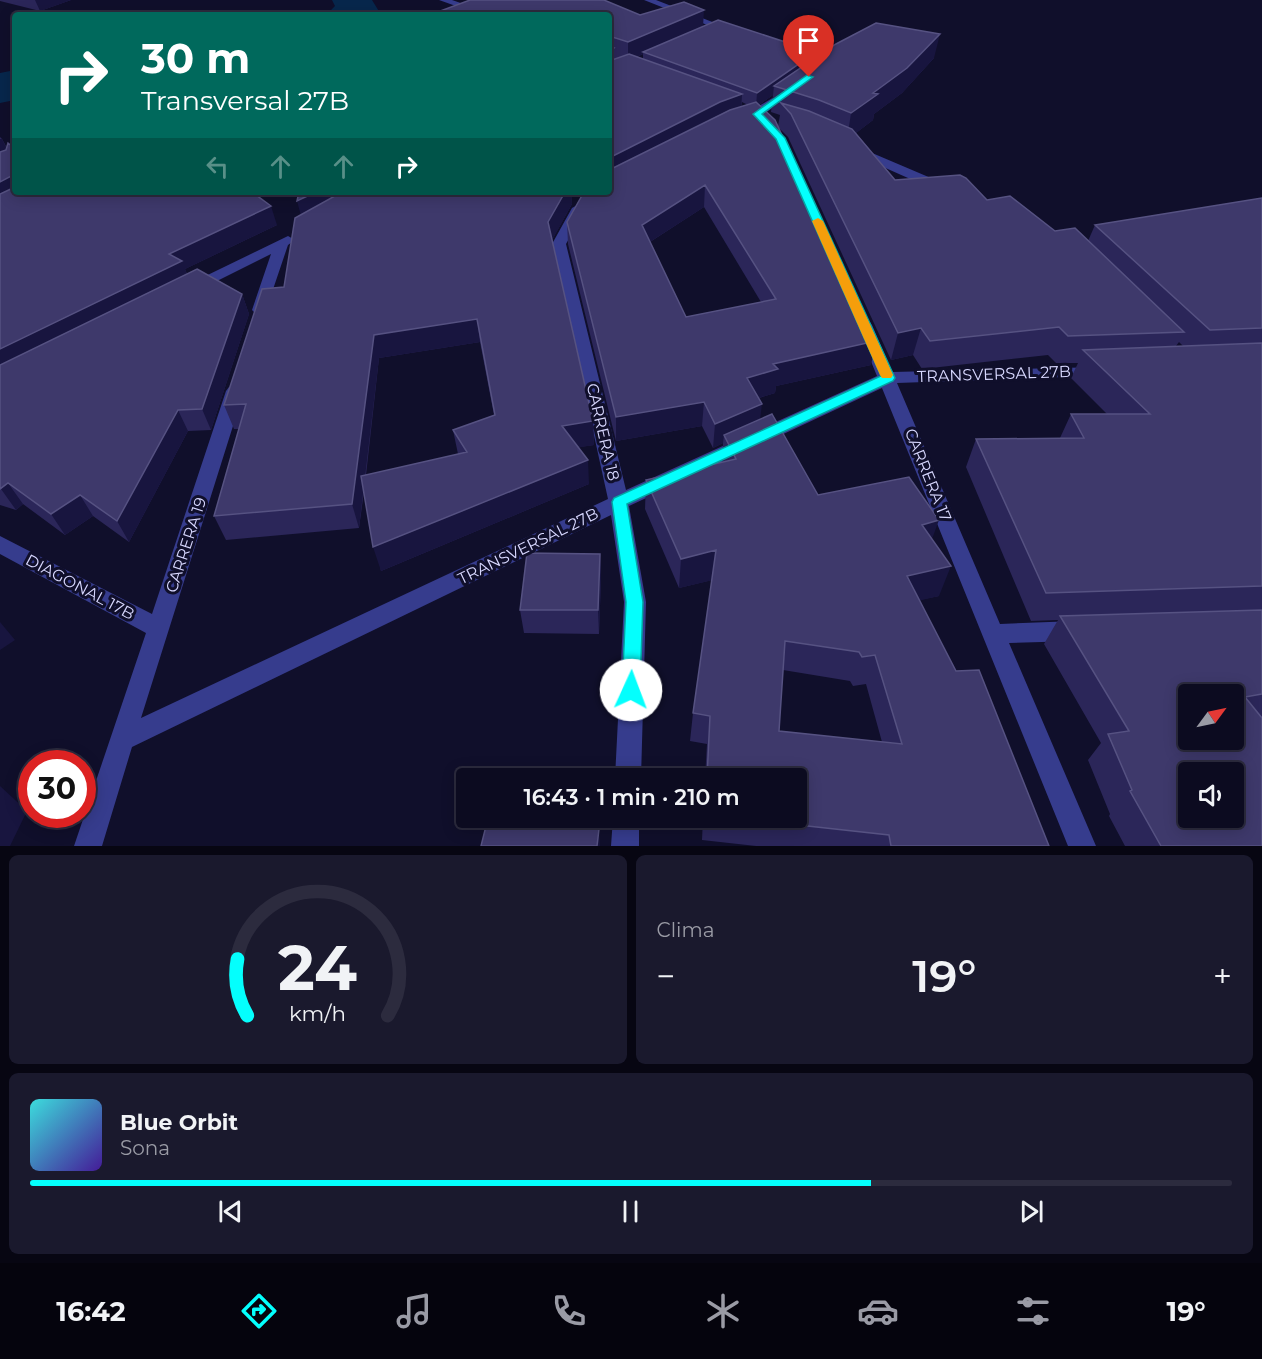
<!DOCTYPE html>
<html lang="es">
<meta charset="utf-8">
<style>
:root{--surface:#0c0b20;--page:#1a192d;--text:#f1f3f6;--muted:#9a9ba5;--line:#2c2b3e;--accent:#04fffd}
body{margin:0;font-family:Montserrat,sans-serif;background:var(--page);color:var(--text);height:100vh;display:flex;flex-direction:column;font-size:22px;white-space:nowrap}
*{box-sizing:border-box;margin:0}
p{font-size:20px;color:var(--muted)}
.icon{flex:none;width:33px;height:33px;fill:none;stroke:currentColor;stroke-width:2;stroke-linecap:round;stroke-linejoin:round}
.map{position:relative;height:846px;overflow:hidden}
.panel{display:flex;flex-direction:column;gap:9px;padding:9px;background:#070612;flex:1}
.panel>*{flex:none}
.guide{position:absolute;left:12px;top:12px;width:600px;height:183px;border-radius:6px;box-shadow:0 3px 15px #0003,0 0 0 2px var(--line);background:#00695c;color:#fff;overflow:hidden}
.needle{width:39px;rotate:57deg}
.tools{position:absolute;left:1178px;top:684px;display:grid;gap:12px}
.tools a{display:grid;place-items:center;width:66px;height:66px;border-radius:6px;background:var(--surface);box-shadow:0 3px 15px #0003,0 0 0 2px var(--line);font-size:30px}
.speed{position:absolute;left:18px;top:750px;display:flex;gap:12px;font-size:30px;font-weight:700;text-align:center}
.speed>*{display:grid;place-content:center;width:78px;height:78px;border-radius:50%;background:var(--surface);box-shadow:0 3px 15px #0003,0 0 0 2px var(--line);line-height:1}
.speed .limit{border:9px solid #d22;background:#fff;color:#111}
.pin{position:absolute;display:grid;place-items:center;width:51px;height:51px;color:#fff;margin:-62px -26px;border-radius:50% 50% 50% 0;rotate:-45deg;box-shadow:0 0 6px #0007}
.pin .icon{rotate:45deg}
.me{position:absolute;width:66px;margin:-33px;rotate:2deg;stroke-linejoin:round;filter:drop-shadow(0 0 4px #0008)}
.turn{display:flex;align-items:center;gap:21px;height:126px;padding:0 30px;font-size:27px}
.turn .icon{width:78px;height:78px;stroke-width:2.5}
.turn b{display:block;font-size:42px;line-height:51px}
.lanes{display:flex;align-items:center;height:57px;padding:0 30px;background:#0003;justify-content:center;gap:30px;direction:ltr}
.lanes .off{opacity:.35}
.big{font-size:45px;font-weight:600;line-height:1.1}
.panel .card{flex:1;display:flex;flex-direction:column;justify-content:center;gap:9px;min-width:0;padding:0 21px;border-radius:9px;background:var(--page)}
.panel .dial{align-items:center;gap:0}
.dial svg{height:156px;overflow:visible;fill:none;stroke:var(--line);stroke-width:7;stroke-linecap:round;text-anchor:middle}
.dial text{fill:var(--text);stroke:none}
.song{display:flex;align-items:center;gap:18px}
.cover{width:72px;height:72px;border-radius:9px;background:linear-gradient(135deg,hsl(180 70% 55%),hsl(260 70% 35%))}
.played{height:6px;border-radius:3px;background:linear-gradient(90deg,var(--accent) 70%,var(--line) 70%)}
.keys{display:flex;justify-content:space-around;direction:ltr}
.heat{display:flex;justify-content:space-between;align-items:center;font-size:33px;direction:ltr}
.panel .tiles{flex:1;display:grid;gap:9px;grid-template-columns:1fr 1fr}
.card:last-child{grid-column:span 2}
.trip{position:absolute;left:456px;top:768px;width:351px;height:60px;border-radius:6px;background:var(--surface);box-shadow:0 3px 15px #0003,0 0 0 2px var(--line);font-weight:600;line-height:60px;text-align:center}
.menu{display:flex;height:96px;justify-content:space-around;align-items:center;background:#05040d;color:var(--muted)}
.menu .icon{width:42px;height:42px}
.menu .active{color:var(--accent)}
.menu b{font-size:27px;color:var(--text)}
.map>svg:first-child{display:block}
</style>
<div class="map">
<svg width="1262" height="846" viewBox="0 0 1262 846">
<rect width="100%" height="100%" fill="#100f2b"/>
<g fill="none" stroke-linecap="round" stroke-linejoin="round">
<!-- river -->
<path fill="#07274c" fill-rule="evenodd" d="M332 0H372L380 13 378 15H326L335 6Z
M15 70V100L0 103V73Z"/>
<!-- street -->
<path fill="#363c8d" fill-rule="evenodd" d="M439 0H452L495 15H481Z
M644 0H656L738 32 730 34Z
M791 87 796 90 795 92 761 116 743 122 737 119Z
M858 147 945 184 946 187 945 190H935L854 154 852 151Z
M579 204 586 208 566 244 626 490 877 376 856 325 858 322H870L872 325 892 372 1103 367 1105 371 1103 375 1097 376 897 383 1000 624 1076 621 1084 624 1087 631 1084 638 1076 641 1009 643 1096 846H1068L882 388 629 506 646 602 641 778H615L624 602 611 515 132 747 102 846H74L146 633 0 554V536L152 614 226 391 229 387H241L244 391 141 718 608 499 552 244 572 208Z
M288 236 295 240 288 245 265 313H255L252 310 271 254 197 291 192 293 184 288 187 285Z
M613 818H639V846H611Z"/>
</g>
<!-- wall -->
<path fill="#2b2659" fill-rule="evenodd" d="M0 0H71L40 11 0 1Z
M435 13 640 15 703 26 816 52 815 58H934L902 93 874 114 873 120 856 133 895 180 987 200 1055 231 1088 241 1095 225 1262 198V846H1125L1109 816 1110 814 1088 760 1101 743 1044 644 1058 620 1031 621 966 467 976 439 1060 438 1071 414H1107L1071 378 1078 363H1056L1048 355 922 369 913 355 891 360 788 137 778 127 871 365 776 386 775 393 759 398 760 419 818 495 932 539 939 596 919 600 956 671 1049 846H756L702 840 703 818H796V778H705L707 744 690 741 693 713 712 580 679 588 645 509 646 480 722 463 723 443 713 448 702 426 616 441 568 244 567 222 582 195 576 192H609V15H436ZM643 54V59L637 57ZM773 95 771 112 780 115 778 126 759 105ZM742 102 748 105 741 107ZM704 207 761 302 686 317 650 242ZM1179 342 1183 346H1176ZM783 670 850 681 853 686 866 684 882 742 779 731Z
M0 137 2 139 7 148 15 192 277 225 185 269 187 274 242 294 249 314 211 430 188 431 129 542 93 516 65 535 23 504 16 510 0 505Z
M299 192H571L572 204 552 240 593 421 594 445 579 447 589 484 381 571 364 491 359 528 226 540 214 516 239 429H234L224 405 284 287 301 215ZM480 342 494 415 453 430 458 454 366 475 379 358Z
M600 554 601 578 599 634 524 633 520 610Z"/>
<!-- shaded-wall -->
<path fill="#18153f" d="M35 0H71L40 11Z
M704 10 703 27 643 52V54L628 61V42Z
M940 34 934 58 902 93 874 114 873 120 847 140 851 113 873 93Z
M614 48V66L609 70V51Z
M816 52 814 66 774 86 773 95 756 107 757 93Z
M742 94 741 114 609 179V158L720 102Z
M0 139H2L11 157 0 161Z
M15 174V192L0 206V182Z
M705 185 704 207 642 247V225Z
M316 192H362L303 223 297 201Z
M565 192H571L572 204 550 244 548 222Z
M271 206 277 225 185 269 190 281 0 376V349L169 254Z
M242 294 249 314 211 430 202 409Z
M477 319 480 342 379 358 359 528 352 504 374 335Z
M921 328 913 355 891 360 898 333Z
M876 341 871 365 776 386 775 393 745 402 747 378 773 364Z
M704 402 702 426 616 441V417Z
M762 404 759 428 724 435 723 443 713 448 715 424Z
M178 410 188 431 129 542 117 521Z
M593 421 594 445 564 450 562 426Z
M588 460 589 484 381 571 373 547Z
M8 483 23 504 16 510 1 489Z
M80 495 93 516 65 535 51 514Z
M939 520 928 550 922 525Z
M716 550 713 580 679 588 681 559Z
M600 554 601 578 599 634 598 610Z
M951 566 939 596 896 606 907 576Z
M0 622 15 640 0 650Z
M0 786 27 811 10 846H0Z
M599 829 600 846H597Z"/>
<!-- building -->
<path fill="#3e396b" stroke="#565282" stroke-width="1.5" fill-rule="evenodd" d="M470 0H604L640 15 684 2 704 10 628 42 609 36V15H441L435 13Z
M718 20 816 52 757 93 643 52Z
M876 23 940 34 907 68 873 93 878 94 851 113 819 100 774 86 836 44Z
M609 46 614 48 609 51Z
M629 54 742 94 720 102 609 158V61Z
M756 102 775 120 876 341 773 364 778 369 747 378 762 404 715 424 704 402 616 417 567 222 584 192H609V170L730 110ZM705 185 776 299 686 317 642 225Z
M781 103 809 111 852 129 895 180 960 175 966 178 987 200 1010 196 1055 231 1075 228 1184 332 1068 336 1059 327 930 341 921 328 898 333 791 114Z
M8 143 14 148 15 147V174L0 182V152L6 150Z
M15 187V192H252L271 206 169 254 182 261 0 349V194Z
M299 192H316L297 201Z
M342 192H565L548 222 593 421 562 426 588 460 373 547 361 476 467 452 453 430 495 415 477 319 374 335 352 504 214 516 246 404 224 405 262 289 284 287 295 218Z
M1262 198V328L1210 330 1095 225Z
M197 269 242 294 202 409 178 410 117 521 80 495 51 514 8 483 0 489V365Z
M1262 343V586L1046 593 976 439 1084 438 1071 414H1150L1083 350Z
M772 414 818 495 909 477 939 520 922 525 951 566 907 576 956 671 979 670 1049 846H891L889 835 734 818H796V778H707L710 716 693 713 716 550 681 559 646 480 736 459 724 435ZM785 641 859 652 862 657 875 655 902 744 779 731Z
M527 553 600 554 598 610H520Z
M1262 610V694L1245 697 1262 718V846H1161L1130 791 1132 790 1108 734 1129 731 1060 616ZM1188 694H1233V740H1188ZM1188 772H1233V818H1188Z
M488 818H501L599 829 597 846H481Z"/>
<!-- route -->
<path fill="#04fffd" stroke="#03a6a4" stroke-width="1.5" d="M807 75 813 77 762 114 785 138 895 378 893 381 627 504 643 602 640 690 637 696 631 698 625 696 622 690 626 602 612 502 614 498 881 376 776 139 753 114Z"/>
<!-- slow -->
<path fill="#f59e0b" d="M818 218 823 221 893 375 891 378H882L880 375 812 221Z"/>
<g text-anchor="middle" dominant-baseline="central" stroke-width="6" stroke-linejoin="round" paint-order="stroke">
<!-- street labels -->
<g font-size="16" fill="#d8d8ff" stroke="#100f2b">
<text transform="translate(994 374) rotate(-2)">TRANSVERSAL 27B</text>
<text transform="translate(603 432) rotate(77)">CARRERA 18</text>
<text transform="translate(928 475) rotate(68)">CARRERA 17</text>
<text transform="translate(186 545) rotate(-72)">CARRERA 19</text>
<text transform="translate(528 546) rotate(-26)">TRANSVERSAL 27B</text>
<text transform="translate(80 587) rotate(28)">DIAGONAL 17B</text>
</g>
</g>
</svg>
<div class="tools">
<a><svg class="needle" viewBox="-14 -14 28 28"><path d="M0-13l5 13h-10z" fill="#e53935"/><path d="M0 13l5-13h-10z" fill="#9a9ba5"/></svg></a>
<a><svg class="icon" aria-label="sound" viewBox="0 0 24 24"><path d="M4 9h4l5-4v14l-5-4H4zM17 9q2 3 0 6"/></svg></a>
</div>
<div class="speed"><div class="limit">30</div></div>
<div class="pin" style="left:809px;top:77px;background:#d93025"><svg class="icon" aria-label="arrive" viewBox="0 0 24 24"><path d="M6 21V4h12l-3 4 3 4H6"/></svg></div>
<svg class="me" style="left:631px;top:690px" viewBox="-20 -20 40 40"><circle r="19" fill="#fff"/><path d="M0-13L10 11 0 6-10 11z" fill="#04fffd"/></svg>
<div class="trip">16:43 · 1 min · 210 m</div>
<div class="guide">
<div class="turn"><svg class="icon" aria-label="right" viewBox="0 0 24 24"><path d="M7 20v-9h11M14 6l5 5-5 5"/></svg><div><b>30 m</b>Transversal 27B</div></div>
<div class="lanes"><svg class="icon off" aria-label="left" viewBox="0 0 24 24"><path d="M17 20v-9H6M10 6l-5 5 5 5"/></svg><svg class="icon off" aria-label="ahead" viewBox="0 0 24 24"><path d="M12 20V5M6 11l6-6 6 6"/></svg><svg class="icon off" aria-label="ahead" viewBox="0 0 24 24"><path d="M12 20V5M6 11l6-6 6 6"/></svg><svg class="icon" aria-label="right" viewBox="0 0 24 24"><path d="M7 20v-9h11M14 6l5 5-5 5"/></svg></div>
</div>
</div>
<section class="panel">
<div class="tiles">
<div class="card dial"><svg viewBox="0 0 100 80">
<path d="M14 69A42 42 0 1 1 86 69"/>
<path d="M14 69A42 42 0 0 1 9 40" stroke="#04fffd"/>
<text x="50" y="56" font-size="32" font-weight="700">24</text>
<text x="50" y="72" font-size="11">km/h</text>
</svg></div>
<div class="card"><p>Clima</p>
<div class="heat"><a>−</a><b class="big">19°</b><a>+</a></div>
</div>
<div class="card">
<div class="song"><i class="cover"></i><div><b>Blue Orbit</b><p>Sona</p></div></div>
<div class="played"></div>
<div class="keys"><svg class="icon" aria-label="previous" viewBox="0 0 24 24"><path d="M18 5L8 12l10 7zM5 5v14"/></svg><svg class="icon" aria-label="pause" viewBox="0 0 24 24"><path d="M8 5v14M16 5v14"/></svg><svg class="icon" aria-label="next" viewBox="0 0 24 24"><path d="M6 5l10 7-10 7zM19 5v14"/></svg></div>
</div>
</div>
</section>
<nav class="menu">
<b>16:42</b>
<svg class="icon active" aria-label="directions" viewBox="0 0 24 24"><path d="M12 3l9 9-9 9-9-9zM9 14v-3h6M13 9l2 2-2 2"/></svg>
<svg class="icon" aria-label="music" viewBox="0 0 24 24"><path d="M9 18V5l10-2v13"/><circle cx="6" cy="18" r="3"/><circle cx="16" cy="16" r="3"/></svg>
<svg class="icon" aria-label="phone" viewBox="0 0 24 24"><path d="M5 4h4l2 5-3 2q2 4 5 5l2-3 5 2v4C11 20 4 13 5 4z"/></svg>
<svg class="icon" aria-label="climate" viewBox="0 0 24 24"><path d="M12 3v18M4 7l16 10M4 17L20 7"/></svg>
<svg class="icon" aria-label="car" viewBox="0 0 24 24"><path d="M5 17H2v-5l4-1 3-4h7l3 4 3 1v5h-3M9 17h6M6 11h13"/><circle cx="7" cy="17" r="2"/><circle cx="17" cy="17" r="2"/></svg>
<svg class="icon" aria-label="filters" viewBox="0 0 24 24"><path d="M4 7h16M4 17h16"/><circle cx="9" cy="7" r="2"/><circle cx="15" cy="17" r="2"/></svg>
<b>19°</b>
</nav>
